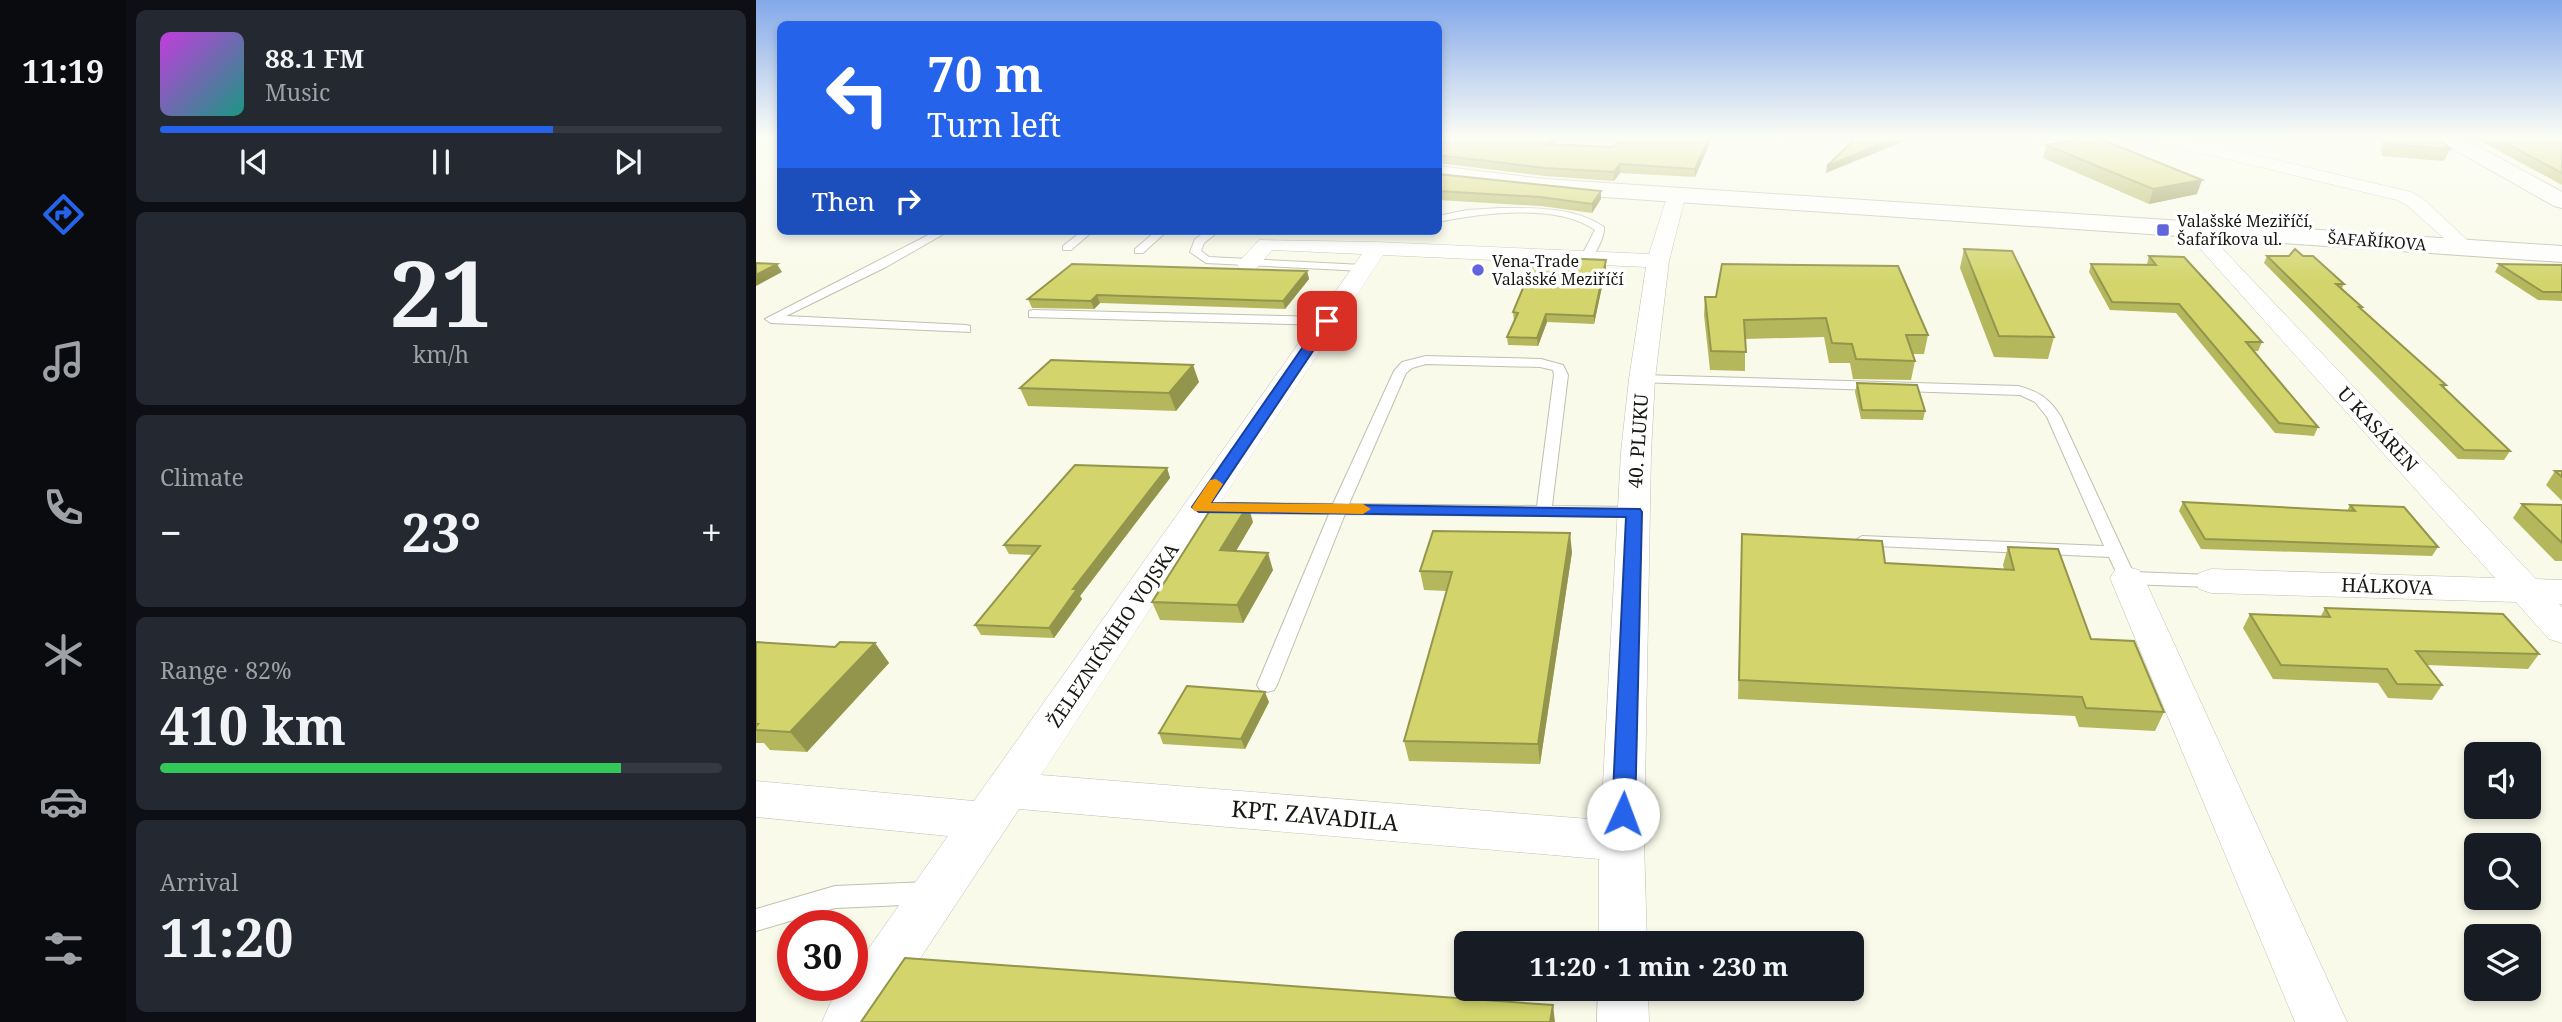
<!DOCTYPE html>
<meta charset="utf-8">
<style>
:root{--surface:#171b24;--page:#242831;--text:#f1f3f6;--muted:#9ea1a6;--line:#363941;--accent:#2563eb}
body{margin:0;font-family:"Noto Serif",serif;background:var(--page);color:var(--text);height:100vh;display:flex;flex-direction:column;font-size:26px;white-space:nowrap}
*{box-sizing:border-box;margin:0}
p{font-size:23px;color:var(--muted)}
.icon{flex:none;width:38px;height:38px;fill:none;stroke:currentColor;stroke-width:2;stroke-linecap:round;stroke-linejoin:round}
.map{position:relative;flex:1;overflow:hidden}
.sheet{display:flex;flex-direction:column;gap:10px;padding:10px;background:#0d0f14;width:630px}
.sheet>*{flex:none}
.top-card{position:absolute;left:21px;top:21px;width:665px;height:214px;border-radius:10px;box-shadow:0 4px 10px #0003;background:#2563eb;color:#fff;overflow:hidden}
.buttons{position:absolute;left:1708px;top:742px;display:grid;gap:14px}
.buttons a{display:grid;place-items:center;width:77px;height:77px;border-radius:10px;background:var(--surface);box-shadow:0 4px 10px #0003;font-size:35px}
.speed{position:absolute;left:21px;top:910px;display:flex;gap:14px;font-size:35px;font-weight:700;text-align:center}
.speed>*{display:grid;place-content:center;width:91px;height:91px;border-radius:50%;background:var(--surface);box-shadow:0 4px 10px #0003;line-height:1}
.speed .limit{border:10px solid #d22;background:#fff;color:#111}
.pin{position:absolute;display:grid;place-items:center;width:60px;height:60px;color:#fff;margin:-30px;border-radius:14px;box-shadow:0 4px 10px #0006}
.me{position:absolute;width:77px;margin:-38px;rotate:2deg;stroke-linejoin:round;filter:drop-shadow(0 0 5px #0008)}
.turn{display:flex;align-items:center;gap:24px;height:147px;padding:0 35px;font-size:32px}
.turn .icon{width:91px;height:91px;stroke-width:2.5}
.turn b{display:block;font-size:49px;line-height:60px}
.then{display:flex;align-items:center;height:66px;padding:0 35px;background:#0003;gap:14px;font-size:26px}
.big{font-size:52px;font-weight:700;line-height:1.1}
.sheet .card{flex:1;display:flex;flex-direction:column;justify-content:center;gap:10px;min-width:0;padding:0 24px;border-radius:10px;background:var(--page)}
.sheet .dial{align-items:center;gap:0}
.dial b{font-size:91px;line-height:1}
.song{display:flex;align-items:center;gap:21px}
.cover{width:84px;height:84px;border-radius:10px;background:linear-gradient(135deg,hsl(290 70% 55%),hsl(170 70% 35%))}
.played{height:7px;border-radius:4px;background:linear-gradient(90deg,var(--accent) 70%,var(--line) 70%)}
.keys{display:flex;justify-content:space-around;direction:ltr}
.heat{display:flex;justify-content:space-between;align-items:center;font-size:38px;direction:ltr}
.charge{height:10px;border-radius:5px;background:linear-gradient(90deg,#34c759 82%,var(--line) 0)}
.trip{position:absolute;left:698px;top:931px;width:410px;height:70px;border-radius:10px;background:var(--surface);box-shadow:0 4px 10px #0003;font-weight:700;line-height:70px;text-align:center}
main{display:flex;flex:1;min-height:0}
.dock{display:flex;flex-direction:column;width:126px;justify-content:space-around;align-items:center;background:#090b0e;color:var(--muted)}
.dock .icon{width:49px;height:49px}
.dock .on{color:var(--accent)}
.dock b{font-size:32px;color:var(--text)}
.map>svg:first-child{display:block}
</style>
<main>
<nav class="dock">
<b>11:19</b>
<svg class="icon on" aria-label="directions" viewBox="0 0 24 24"><path d="M12 3l9 9-9 9-9-9zM9 14v-3h6M13 9l2 2-2 2"/></svg>
<svg class="icon" aria-label="music" viewBox="0 0 24 24"><path d="M9 18V5l10-2v13"/><circle cx="6" cy="18" r="3"/><circle cx="16" cy="16" r="3"/></svg>
<svg class="icon" aria-label="phone" viewBox="0 0 24 24"><path d="M5 4h4l2 5-3 2q2 4 5 5l2-3 5 2v4C11 20 4 13 5 4z"/></svg>
<svg class="icon" aria-label="climate" viewBox="0 0 24 24"><path d="M12 3v18M4 7l16 10M4 17L20 7"/></svg>
<svg class="icon" aria-label="car" viewBox="0 0 24 24"><path d="M5 17H2v-5l4-1 3-4h7l3 4 3 1v5h-3M9 17h6M6 11h13"/><circle cx="7" cy="17" r="2"/><circle cx="17" cy="17" r="2"/></svg>
<svg class="icon" aria-label="filters" viewBox="0 0 24 24"><path d="M4 7h16M4 17h16"/><circle cx="9" cy="7" r="2"/><circle cx="15" cy="17" r="2"/></svg>
</nav>
<section class="sheet">
<div class="card">
<div class="song"><i class="cover"></i><div><b>88.1 FM</b><p>Music</p></div></div>
<div class="played"></div>
<div class="keys"><svg class="icon" aria-label="previous" viewBox="0 0 24 24"><path d="M18 5L8 12l10 7zM5 5v14"/></svg><svg class="icon" aria-label="pause" viewBox="0 0 24 24"><path d="M8 5v14M16 5v14"/></svg><svg class="icon" aria-label="next" viewBox="0 0 24 24"><path d="M6 5l10 7-10 7zM19 5v14"/></svg></div>
</div>
<div class="card dial"><b>21</b><p>km/h</p></div>
<div class="card"><p>Climate</p>
<div class="heat"><a>−</a><b class="big">23°</b><a>+</a></div>
</div>
<div class="card"><p>Range · 82%</p><b class="big">410 km</b><div class="charge"></div></div>
<div class="card"><p>Arrival</p><b class="big">11:20</b></div>
</section>
<div class="map">
<svg width="1806" height="1022" viewBox="0 0 1806 1022">
<rect width="100%" height="100%" fill="#f9fae9"/>
<g fill="none" stroke-linecap="round" stroke-linejoin="round">
<defs>
<path id="lane" d="M745 208C779 208 819 207 848 227 849 235 840 256 832 260L827 257V253L839 230C801 203 726 213 682 222V216L711 210Z
M180 231H193L130 267 30 316 210 325 214 326V332L15 323 9 319Z
M326 231H337L315 250H307V246Z
M400 231H411L387 253H379V249Z
M451 231H463L448 243 445 251 453 257 607 265 612 268 607 271 450 263 434 252 439 239Z
M277 310 571 317 577 321 571 325 273 317V311Z
M670 356 785 359 807 365 812 375 796 506 878 507 886 512 878 517 589 514 521 685 518 690 511 692 504 690 501 685 573 514 471 513 463 508 471 503 577 504 638 371 646 362ZM670 364 784 367 797 370 798 375 781 506 593 504 650 373 656 368Z
M886 375 1262 386C1282 391 1294 399 1305 417L1377 572 1455 575 1461 577 1464 581 1461 585 1455 587 1371 584 1365 582 1353 557 1100 545 1098 541 1106 536 1348 546 1291 417 1279 402 1264 395 881 382 879 379Z
M171 882 179 885 183 893 179 901 171 904 79 908 0 931V909L79 886Z"/>
<path id="street" d="M1398 138H1427L1655 192 1666 198 1719 247 1716 251H1702L1652 206 1641 200 1400 142Z
M921 188 930 194 913 261 899 379 895 452 888 841 891 943H843V859L263 809 122 1022H66L74 1004 87 985H96V972L192 836 0 817V781L218 801 606 254 516 250 500 269H484L481 264 503 240 621 242 893 254 912 194ZM627 255 890 267 873 379 865 452 845 820 285 775Z
M1437 223 1444 225 1780 579 1806 580V604H1803L1806 607V643L1793 639 1760 602 1455 593 1443 589 1438 581 1443 573 1455 569 1739 578 1430 233 1427 229 1430 225Z
M1371 567 1383 570 1388 578 1591 1022H1539L1354 578 1359 570Z
M842 989H892L893 1022H841Z"/>
<path id="secondary" d="M1682 138H1707L1806 192V208L1798 206 1685 142Z
M682 166 789 179 1806 246V262L789 193 682 180Z"/>
</defs>
<!-- lane casing -->
<use href="#lane" stroke="#bfc0b0" stroke-width="2"/>
<!-- street casing -->
<use href="#street" stroke="#bfc0b0" stroke-width="1"/>
<!-- secondary casing -->
<use href="#secondary" stroke="#bfc0b0" stroke-width="2"/>
<!-- lane -->
<use href="#lane" fill="#fff" fill-rule="evenodd"/>
<!-- street -->
<use href="#street" fill="#fff" fill-rule="evenodd"/>
<!-- secondary -->
<use href="#secondary" fill="#fff" fill-rule="evenodd"/>
</g>
<!-- wall -->
<path fill="#b5b75d" d="M693 138H802L797 144 858 147 864 138H956L939 177 864 173 858 181 789 176 682 163V148Z
M1625 138H1683L1694 149 1688 161 1626 156Z
M1719 138H1806V185Z
M1290 145 1441 194 1393 204 1287 158Z
M682 174 845 199 836 213 785 206 682 200Z
M1208 249 1298 337 1292 359 1238 357 1204 268Z
M1393 256 1506 342 1502 351H1498L1562 427 1558 436 1519 433 1420 313 1354 310 1333 272 1335 264 1391 265V264Z
M1511 256H1547L1588 284 1586 288 1606 307 1605 309 1690 385 1688 388 1754 451 1748 460 1702 459 1508 263Z
M1743 264 1806 265V301L1782 300 1739 272Z
M850 268 838 324 791 322 782 346 752 345 751 337 758 321 757 312Z
M551 271 553 279 529 309 344 303 338 309 276 308 272 299Z
M949 297H960L1172 335 1168 354H1157L1159 361 1155 380 1097 379 1094 363H1073L1068 337 989 339V371L954 370 948 315Z
M443 382 420 411 272 406 264 388Z
M1101 383 1169 411 1167 420 1105 419 1099 392Z
M411 468 414 478 324 596 326 599 298 638 225 635 219 625 277 555 253 554 248 545Z
M1799 471H1806V501L1790 485Z
M1427 502 1591 511 1594 505 1682 547 1676 556 1445 549 1423 511Z
M1766 504 1806 505V561H1799L1757 518Z
M497 522 480 551 517 570 487 623 404 620 396 602Z
M986 534 1129 563 1248 569 1247 565 1252 547 1335 639 1408 712 1399 731 1323 727 1319 716 982 699Z
M816 552 784 764 653 761 648 741 691 591 668 590 664 571Z
M1569 608 1783 654 1772 669 1671 665 1686 685 1676 700 1632 698 1622 683 1517 679 1487 628 1494 614 1565 616Z
M0 642 79 647 119 643 133 663 51 752 14 750 8 743H0Z
M513 702 489 749 407 744 403 733Z"/>
<!-- shaded-wall -->
<path fill="#94954c" d="M796 138H802L791 152V144Z
M953 138H956L939 177V169Z
M1140 138H1156L1070 173 1071 166Z
M864 164V173L858 181V172Z
M1446 180 1441 194 1393 204 1397 189Z
M845 191V199L836 213V204Z
M850 260V268L838 324V316Z
M21 264 26 272 0 286V275Z
M551 271 553 279 529 309 527 301Z
M341 295 344 303 338 309 335 301Z
M790 314 791 322 782 346 781 338Z
M437 365 443 382 420 411 413 393Z
M411 468 414 478 324 596 326 599 298 638 293 628 317 589Z
M492 505 497 522 470 568 464 550Z
M814 533 816 552 784 764 782 744Z
M512 553 517 570 487 623 481 605Z
M119 643 133 663 51 752 34 732Z
M509 692 513 702 489 749 485 739Z
M797 1005 799 1022H794Z"/>
<!-- building -->
<path fill="#d3d56c" stroke="#94954c" stroke-width="2" d="M693 138H796L791 144 858 147 864 138H953L939 169 864 164 858 172 789 168 682 155V148Z
M1100 138H1140L1071 166Z
M1328 138H1342L1446 180 1397 189 1290 145Z
M1631 138H1683L1694 149 1632 144Z
M1740 138H1806V173Z
M682 174 845 191 836 204 784 197 682 191Z
M1208 249 1256 251 1298 337 1243 336Z
M1539 249 1547 256H1557L1588 284H1580L1606 307H1603L1690 385H1685L1754 451 1708 450 1511 256H1533Z
M1393 256 1428 257 1506 342H1490L1562 427 1523 423 1423 304 1356 302 1335 264 1400 265Z
M780 257 850 260 838 316 790 314 781 338 751 337 762 313 757 312Z
M0 263 21 264 0 275Z
M316 264 551 271 527 301 341 295 335 301 272 299Z
M966 264 1142 266 1172 335H1150L1159 361 1100 359 1096 344 1076 343 1070 318 988 320 990 352 955 351 949 297H960Z
M1743 264 1806 265V292H1787Z
M295 360 437 365 413 393 264 388Z
M1101 383 1161 385 1169 411 1106 410Z
M319 465 411 468 317 589H321L293 628 219 625 284 546 248 545Z
M1799 471H1806V477Z
M1427 502 1599 511 1594 505 1648 507 1682 547 1449 539Z
M458 504 492 505 464 550 512 553 481 605 396 602Z
M1766 504 1806 505V543Z
M677 531 814 533 782 744 648 741 696 572 664 571Z
M986 534 1126 541 1129 563 1258 570 1252 547 1302 549 1335 639 1378 641 1408 712 1330 708 1326 697 983 680Z
M1569 608 1747 614 1783 654 1660 651 1686 685 1641 684 1631 669 1525 665 1494 614 1574 617Z
M0 642 79 647 84 642 119 643 34 732 0 730V726L2 724H0Z
M431 686 509 692 485 739 403 733Z
M149 958 797 1005 794 1022H105Z"/>
<!-- sky -->
<linearGradient id="sky" x2="0" y2="1"><stop stop-color="#83a8ea"/><stop offset="0.49" stop-color="#fcfdf5"/><stop offset="1" stop-color="#fcfdf5" stop-opacity="0"/></linearGradient>
<rect width="1806" height="281" fill="url(#sky)"/>
<!-- route -->
<path fill="#2563eb" stroke="#184099" stroke-width="2" d="M571 317 577 321 455 503 884 509 886 512 879 814 875 820 867 823 860 820 856 814 870 517 443 512 436 507 567 318Z"/>
<!-- slow -->
<path fill="#f59e0b" d="M460 479 467 484 455 503 607 504 615 509 607 514 438 511 436 507 454 480Z"/>
<!-- markers -->
<g fill="#6164dc" stroke="#fff" stroke-width="2.5">
<rect x="1400" y="223" width="14" height="14" rx="3.5"/>
<circle cx="722" cy="270" r="7"/>
</g>
<g text-anchor="middle" dominant-baseline="central" stroke-width="7" stroke-linejoin="round" paint-order="stroke">
<!-- far-poi labels -->
<g font-size="16" fill="#191913" stroke="#fff" text-anchor="start">
<text x="1421" y="221">Valašské Meziříčí,<tspan x="1421" dy="18">Šafaříkova ul.</tspan></text>
<text x="736" y="261">Vena-Trade<tspan x="736" dy="18">Valašské Meziříčí</tspan></text>
</g>
<!-- far-street labels -->
<g font-size="16" fill="#191913" stroke="#fff">
<text transform="translate(1621 241) rotate(4)">ŠAFAŘÍKOVA</text>
</g>
<!-- street labels -->
<g font-size="19" fill="#191913" stroke="#fff">
<text transform="translate(1622 429) rotate(47)">U KASÁREN</text>
<text transform="translate(882 441) rotate(-86)">40. PLUKU</text>
<text transform="translate(1631 586) rotate(2)">HÁLKOVA</text>
<text transform="translate(357 635) rotate(-56)">ŽELEZNIČNÍHO VOJSKA</text>
</g>
<!-- near-street labels -->
<g font-size="23" fill="#191913" stroke="#fff">
<text transform="translate(559 815) rotate(5)">KPT. ZAVADILA</text>
</g>
</g>
</svg>
<div class="buttons">
<a><svg class="icon" aria-label="sound" viewBox="0 0 24 24"><path d="M4 9h4l5-4v14l-5-4H4zM17 9q2 3 0 6"/></svg></a>
<a><svg class="icon" aria-label="search" viewBox="0 0 24 24"><circle cx="10" cy="10" r="6"/><path d="M15 15l6 6"/></svg></a>
<a><svg class="icon" aria-label="layers" viewBox="0 0 24 24"><path d="M12 4l9 5-9 5-9-5zM3 14l9 5 9-5"/></svg></a>
</div>
<div class="speed"><div class="limit">30</div></div>
<div class="pin" style="left:571px;top:321px;background:#d93025"><svg class="icon" aria-label="arrive" viewBox="0 0 24 24"><path d="M6 21V4h12l-3 4 3 4H6"/></svg></div>
<svg class="me" style="left:867px;top:814px" viewBox="-20 -20 40 40"><circle r="19" fill="#fff"/><path d="M0-13L10 11 0 6-10 11z" fill="#2563eb"/></svg>
<div class="trip">11:20 · 1 min · 230 m</div>
<div class="top-card">
<div class="turn"><svg class="icon" aria-label="left" viewBox="0 0 24 24"><path d="M17 20v-9H6M10 6l-5 5 5 5"/></svg><div><b>70 m</b>Turn left</div></div>
<div class="then">Then<svg class="icon" aria-label="right" viewBox="0 0 24 24"><path d="M7 20v-9h11M14 6l5 5-5 5"/></svg></div>
</div>
</div>
</main>
